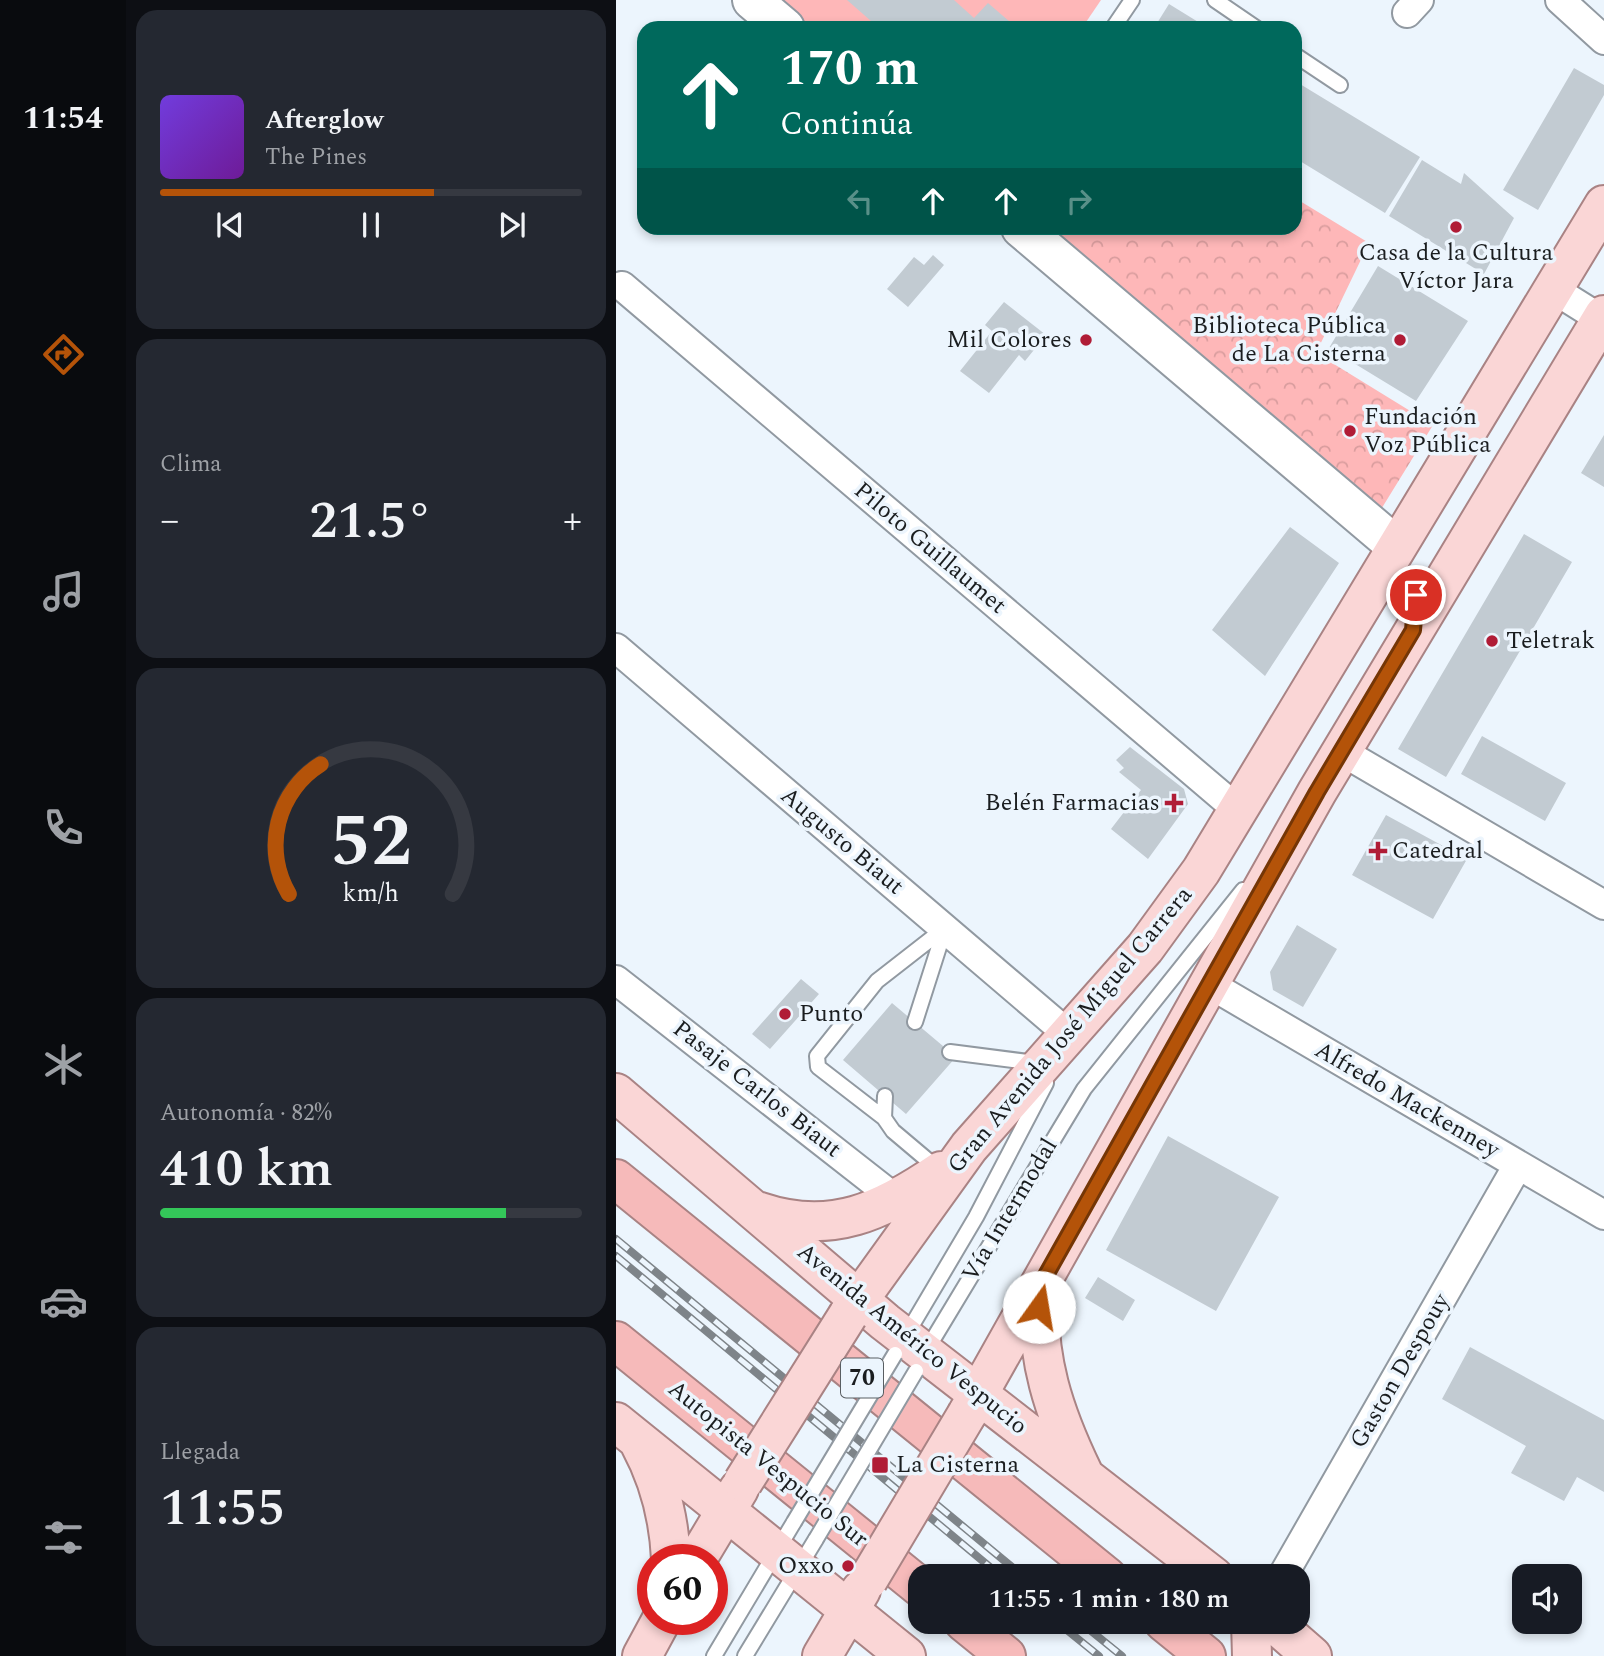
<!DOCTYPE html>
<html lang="es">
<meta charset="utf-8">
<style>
:root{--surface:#171b24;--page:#242831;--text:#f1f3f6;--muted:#9ea1a6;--line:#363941;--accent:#b45309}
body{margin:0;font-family:Spectral,serif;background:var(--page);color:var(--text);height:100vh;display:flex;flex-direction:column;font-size:26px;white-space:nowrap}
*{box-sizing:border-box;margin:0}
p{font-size:23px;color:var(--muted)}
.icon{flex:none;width:38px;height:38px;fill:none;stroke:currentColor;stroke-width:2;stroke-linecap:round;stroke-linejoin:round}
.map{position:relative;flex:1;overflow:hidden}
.drawer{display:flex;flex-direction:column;gap:10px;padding:10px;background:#0d0f14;width:490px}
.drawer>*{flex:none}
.top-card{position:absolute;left:21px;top:21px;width:665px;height:214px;border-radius:21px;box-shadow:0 4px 10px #0003;background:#00695c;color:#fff;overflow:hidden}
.tools{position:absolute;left:896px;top:1564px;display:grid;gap:14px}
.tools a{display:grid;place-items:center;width:70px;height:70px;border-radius:14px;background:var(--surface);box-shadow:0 4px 10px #0003;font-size:35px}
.speed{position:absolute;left:21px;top:1544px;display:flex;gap:14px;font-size:35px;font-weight:700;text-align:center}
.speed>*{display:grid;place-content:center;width:91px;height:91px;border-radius:50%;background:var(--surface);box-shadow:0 4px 10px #0003;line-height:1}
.speed .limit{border:10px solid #d22;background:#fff;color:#111}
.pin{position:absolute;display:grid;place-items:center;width:60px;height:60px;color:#fff;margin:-30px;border:4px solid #fff;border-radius:50%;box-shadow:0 2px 7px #0007}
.me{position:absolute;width:77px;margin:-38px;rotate:13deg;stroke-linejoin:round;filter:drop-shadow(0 0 5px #0008)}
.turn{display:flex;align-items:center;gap:24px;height:147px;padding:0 28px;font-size:32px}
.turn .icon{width:91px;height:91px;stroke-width:2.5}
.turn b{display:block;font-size:49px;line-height:60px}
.lanes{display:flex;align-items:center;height:66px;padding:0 28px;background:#0003;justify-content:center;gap:35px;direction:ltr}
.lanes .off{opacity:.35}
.big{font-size:52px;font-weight:600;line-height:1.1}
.drawer .tile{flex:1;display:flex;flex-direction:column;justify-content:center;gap:10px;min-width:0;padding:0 24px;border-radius:21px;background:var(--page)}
.drawer .dial{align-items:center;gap:0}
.dial svg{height:182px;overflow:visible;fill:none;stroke:var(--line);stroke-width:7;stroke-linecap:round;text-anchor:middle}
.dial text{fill:var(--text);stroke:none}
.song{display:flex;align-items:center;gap:21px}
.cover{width:84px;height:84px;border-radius:10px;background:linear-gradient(135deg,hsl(260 70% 55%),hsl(280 70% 35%))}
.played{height:7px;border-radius:4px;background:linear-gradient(90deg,var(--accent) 65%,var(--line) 65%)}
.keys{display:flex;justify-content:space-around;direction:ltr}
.heat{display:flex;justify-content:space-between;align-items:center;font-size:38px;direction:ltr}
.charge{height:10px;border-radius:5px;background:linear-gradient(90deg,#34c759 82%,var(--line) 0)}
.trip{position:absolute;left:292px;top:1564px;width:402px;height:70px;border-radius:21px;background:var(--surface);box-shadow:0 4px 10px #0003;font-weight:600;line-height:70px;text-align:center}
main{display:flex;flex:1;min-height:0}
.dock{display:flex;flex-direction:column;width:126px;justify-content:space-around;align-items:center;background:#090b0e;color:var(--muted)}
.dock .icon{width:49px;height:49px}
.dock .selected{color:var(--accent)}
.dock b{font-size:32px;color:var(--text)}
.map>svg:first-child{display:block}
</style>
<main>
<nav class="dock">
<b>11:54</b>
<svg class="icon selected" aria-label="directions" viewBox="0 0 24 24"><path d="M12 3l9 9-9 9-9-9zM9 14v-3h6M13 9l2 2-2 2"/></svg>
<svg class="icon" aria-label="music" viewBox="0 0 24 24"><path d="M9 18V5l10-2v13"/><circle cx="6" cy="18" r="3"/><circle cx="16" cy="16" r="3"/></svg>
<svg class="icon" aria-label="phone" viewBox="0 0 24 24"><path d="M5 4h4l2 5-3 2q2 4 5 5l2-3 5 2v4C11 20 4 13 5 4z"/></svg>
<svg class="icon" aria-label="climate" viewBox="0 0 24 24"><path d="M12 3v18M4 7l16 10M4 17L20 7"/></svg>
<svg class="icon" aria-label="car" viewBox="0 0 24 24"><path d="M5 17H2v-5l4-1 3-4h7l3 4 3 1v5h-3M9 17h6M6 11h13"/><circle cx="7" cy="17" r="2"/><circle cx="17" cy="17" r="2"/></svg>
<svg class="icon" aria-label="filters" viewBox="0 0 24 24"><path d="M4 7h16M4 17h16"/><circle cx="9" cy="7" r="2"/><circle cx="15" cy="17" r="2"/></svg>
</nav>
<section class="drawer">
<div class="tile">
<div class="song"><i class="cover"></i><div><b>Afterglow</b><p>The Pines</p></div></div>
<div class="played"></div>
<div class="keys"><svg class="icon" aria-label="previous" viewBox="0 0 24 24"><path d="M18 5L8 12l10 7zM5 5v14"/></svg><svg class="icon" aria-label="pause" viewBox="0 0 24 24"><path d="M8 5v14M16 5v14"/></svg><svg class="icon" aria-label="next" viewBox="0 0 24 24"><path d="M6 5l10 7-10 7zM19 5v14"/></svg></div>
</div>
<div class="tile"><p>Clima</p>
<div class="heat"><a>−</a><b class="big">21.5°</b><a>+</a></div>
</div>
<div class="tile dial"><svg viewBox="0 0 100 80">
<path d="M14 69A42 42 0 1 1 86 69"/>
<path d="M14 69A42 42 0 0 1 28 12" stroke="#b45309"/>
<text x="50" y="56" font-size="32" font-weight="700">52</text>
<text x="50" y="72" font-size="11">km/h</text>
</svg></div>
<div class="tile"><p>Autonomía · 82%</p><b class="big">410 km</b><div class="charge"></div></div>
<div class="tile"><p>Llegada</p><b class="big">11:55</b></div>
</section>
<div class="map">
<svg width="988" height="1656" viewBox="0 0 988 1656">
<defs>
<pattern id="forest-crowns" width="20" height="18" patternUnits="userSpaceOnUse" patternTransform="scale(1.75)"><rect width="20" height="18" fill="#feb7b8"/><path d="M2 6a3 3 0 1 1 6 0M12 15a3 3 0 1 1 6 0" fill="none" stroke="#d99d9e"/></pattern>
</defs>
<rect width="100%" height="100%" fill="#ecf5fd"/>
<!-- forest -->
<path fill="url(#forest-crowns)" d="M679 198 753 243 700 353 817 425 764 511 425 228H679Z"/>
<!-- pitch -->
<path fill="#feb7b8" d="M159 0H485L466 28H191Z"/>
<!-- building -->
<path fill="#c2cbd2" d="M231 0H338L358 18 372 3 401 28H263Z
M553 4 592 28H538Z
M958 68 988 85V95L922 210 887 190Z
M679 81 804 157 769 213 679 158Z
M806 160 845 184 848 173 898 218 868 274 773 216Z
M317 255 328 265 292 307 271 289 298 257 308 265Z
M762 266 852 321 800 401 713 348Z
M388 302 430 335 409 361 403 355 373 393 344 371 376 331 369 325Z
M988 435V487L965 473Z
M674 527 723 563 649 676 596 630Z
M908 534 956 562 830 777 782 749Z
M866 736 950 783 929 821 845 774Z
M514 747 568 789 572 804 532 859 495 829 525 790 503 772 508 768 500 760Z
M770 815 851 859 817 919 736 875Z
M681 925 721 949 687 1007 657 990 654 972Z
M185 979 203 994 154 1049 136 1034Z
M276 1003 340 1057 290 1114 227 1060Z
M552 1136 663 1197 600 1311 490 1250Z
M482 1277 519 1300 507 1321 469 1298Z
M854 1347 988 1420V1492L961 1477 948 1501 895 1473 910 1446 826 1399Z"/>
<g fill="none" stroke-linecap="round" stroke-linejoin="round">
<defs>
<path id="lane" d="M599 0 640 28
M497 28 516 0
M679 55 724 85
M299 1022 329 928
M334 1052 420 1063
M269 1096 268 1118 277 1131 322 1169
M268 1118 202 1067 201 1056 261 981 329 928
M289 1337 360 1217 430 1083
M310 1351 468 1089 627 890
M98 1656 178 1522
M129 1656 200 1539"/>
<path id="street" d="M944 0 988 40
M791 13 803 0
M6 286 622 810
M937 289 988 321
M0 648 452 1034
M725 751 988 905
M0 980 281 1200
M595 985 988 1215
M666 1577 902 1165"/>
<path id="secondary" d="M136 0 169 28
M405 228 780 546"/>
<path id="primary" d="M0 1093 269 1322 598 1577
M144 1212C215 1236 267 1211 325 1171
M424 1289C419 1357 438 1413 467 1473
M232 1315 353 1147 529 948 585 871 988 205
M351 1414 701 792 988 315
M0 1422 290 1656
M24 1444C44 1481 53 1517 55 1559
M81 1559 123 1489
M635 1622 636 1656
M657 1622 696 1656
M26 1656 46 1619
M206 1656 245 1590"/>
<path id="highway" d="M0 1179 491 1577
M0 1341 304 1587
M348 1622 390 1656
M548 1622 590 1656"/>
</defs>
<!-- lane casing -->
<use href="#lane" stroke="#9199a1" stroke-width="18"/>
<!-- street casing -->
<use href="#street" stroke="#9199a1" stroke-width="32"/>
<!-- secondary casing -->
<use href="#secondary" stroke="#9199a1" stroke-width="42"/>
<!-- primary casing -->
<use href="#primary" stroke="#a98384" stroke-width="42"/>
<!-- highway casing -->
<use href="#highway" stroke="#a98384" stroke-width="42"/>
<!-- lane -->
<use href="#lane" stroke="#fff" stroke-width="14"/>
<!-- street -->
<use href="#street" stroke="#fff" stroke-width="28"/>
<!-- secondary -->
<use href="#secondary" stroke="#fff" stroke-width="38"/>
<!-- primary -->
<use href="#primary" stroke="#fad6d6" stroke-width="38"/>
<!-- highway -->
<use href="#highway" stroke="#f6baba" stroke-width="38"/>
<defs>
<path id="rail" d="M0 1239 408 1577
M0 1256 386 1577
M441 1622 483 1656
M464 1622 506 1656"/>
</defs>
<!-- rail casing -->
<use href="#rail" stroke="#7e8489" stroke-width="8"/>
<!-- rail -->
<use href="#rail" stroke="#ecf5fd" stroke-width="5" stroke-dasharray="16" stroke-linecap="butt"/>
<defs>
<path id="lane-bridge" d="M178 1522 279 1354
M200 1539 300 1371"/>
<path id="primary-bridge" d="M127 1482 232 1315
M252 1580 351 1414"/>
</defs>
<!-- lane-bridge casing -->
<use href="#lane-bridge" stroke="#9199a1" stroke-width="18" stroke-linecap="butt"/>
<!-- primary-bridge casing -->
<use href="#primary-bridge" stroke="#a98384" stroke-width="42" stroke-linecap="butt"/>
<!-- lane-bridge -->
<use href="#lane-bridge" stroke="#fff" stroke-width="14"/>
<!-- primary-bridge -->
<use href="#primary-bridge" stroke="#fad6d6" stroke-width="38"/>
</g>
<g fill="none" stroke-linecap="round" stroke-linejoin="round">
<defs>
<path id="route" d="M423 1307 425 1284 701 792 797 630 800 595"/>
</defs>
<!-- route casing -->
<use href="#route" stroke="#753606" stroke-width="18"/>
<!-- route -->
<use href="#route" stroke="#b45309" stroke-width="12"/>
</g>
<!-- markers -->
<g fill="#b01c36" stroke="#ecf5fd" stroke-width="2.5">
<circle cx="840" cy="227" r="7"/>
<circle cx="470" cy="340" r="7"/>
<circle cx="784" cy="340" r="7"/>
<circle cx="734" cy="431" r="7"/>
<circle cx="876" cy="641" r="7"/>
<path d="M554.5 792.5h7v7h7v7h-7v7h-7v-7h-7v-7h7z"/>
<path d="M758.5 840.5h7v7h7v7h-7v7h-7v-7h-7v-7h7z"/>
<circle cx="169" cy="1014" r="7"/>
<rect x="255" y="1456" width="18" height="18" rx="3.5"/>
<circle cx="232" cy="1566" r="7"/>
</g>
<g text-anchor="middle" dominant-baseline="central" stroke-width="7" stroke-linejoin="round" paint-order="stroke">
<!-- shield labels -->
<rect fill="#ecf5fd" stroke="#595e62" stroke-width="2" x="225" y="1358.5" width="42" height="39" rx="5"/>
<g font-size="23" font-weight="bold" fill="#1a1d1f">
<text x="246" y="1378">70</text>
</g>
<!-- poi labels -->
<g font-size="24" fill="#1a1d1f" stroke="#ecf5fd" text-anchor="start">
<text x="840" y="253" text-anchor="middle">Casa de la Cultura<tspan x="840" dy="28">Víctor Jara</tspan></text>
<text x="770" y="326" text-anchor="end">Biblioteca Pública<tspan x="770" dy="28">de La Cisterna</tspan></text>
<text x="456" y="340" text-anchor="end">Mil Colores</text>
<text x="748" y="417">Fundación<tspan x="748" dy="28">Voz Pública</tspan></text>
<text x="890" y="641">Teletrak</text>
<text x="544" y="803" text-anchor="end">Belén Farmacias</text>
<text x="776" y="851">Catedral</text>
<text x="183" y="1014">Punto</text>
<text x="280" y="1465">La Cisterna</text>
<text x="218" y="1566" text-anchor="end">Oxxo</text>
</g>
<!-- street labels -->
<g font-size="24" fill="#1a1d1f" stroke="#ecf5fd">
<text transform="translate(314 548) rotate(40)">Piloto Guillaumet</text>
<text transform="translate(226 841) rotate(40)">Augusto Biaut</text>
<text transform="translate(454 1030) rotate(-50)">Gran Avenida José Miguel Carrera</text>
<text transform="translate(141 1089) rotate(38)">Pasaje Carlos Biaut</text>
<text transform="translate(791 1100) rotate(30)">Alfredo Mackenney</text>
<text transform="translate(394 1210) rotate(-59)">Vía Intermodal</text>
<text transform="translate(296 1339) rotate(39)">Avenida Américo Vespucio</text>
<text transform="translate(784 1371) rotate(-60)">Gaston Despouy</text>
<text transform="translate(152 1464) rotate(39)">Autopista Vespucio Sur</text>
</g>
</g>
</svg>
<div class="tools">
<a><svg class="icon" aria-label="sound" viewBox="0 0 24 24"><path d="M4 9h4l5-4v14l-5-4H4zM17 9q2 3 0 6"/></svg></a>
</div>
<div class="speed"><div class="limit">60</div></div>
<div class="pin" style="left:800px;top:595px;background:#d93025"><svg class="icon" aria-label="arrive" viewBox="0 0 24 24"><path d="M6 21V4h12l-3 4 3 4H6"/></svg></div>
<svg class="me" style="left:423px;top:1307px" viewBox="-20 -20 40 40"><circle r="19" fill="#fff"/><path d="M0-13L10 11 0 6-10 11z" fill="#b45309"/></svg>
<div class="trip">11:55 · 1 min · 180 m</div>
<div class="top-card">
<div class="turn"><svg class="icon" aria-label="ahead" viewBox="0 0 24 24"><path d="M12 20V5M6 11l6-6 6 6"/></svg><div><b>170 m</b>Continúa</div></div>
<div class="lanes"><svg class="icon off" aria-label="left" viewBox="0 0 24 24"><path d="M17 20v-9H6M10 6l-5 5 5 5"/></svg><svg class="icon" aria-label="ahead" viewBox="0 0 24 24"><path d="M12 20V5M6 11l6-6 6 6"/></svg><svg class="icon" aria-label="ahead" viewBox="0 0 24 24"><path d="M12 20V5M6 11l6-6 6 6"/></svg><svg class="icon off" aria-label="right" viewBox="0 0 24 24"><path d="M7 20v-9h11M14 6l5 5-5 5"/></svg></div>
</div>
</div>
</main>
